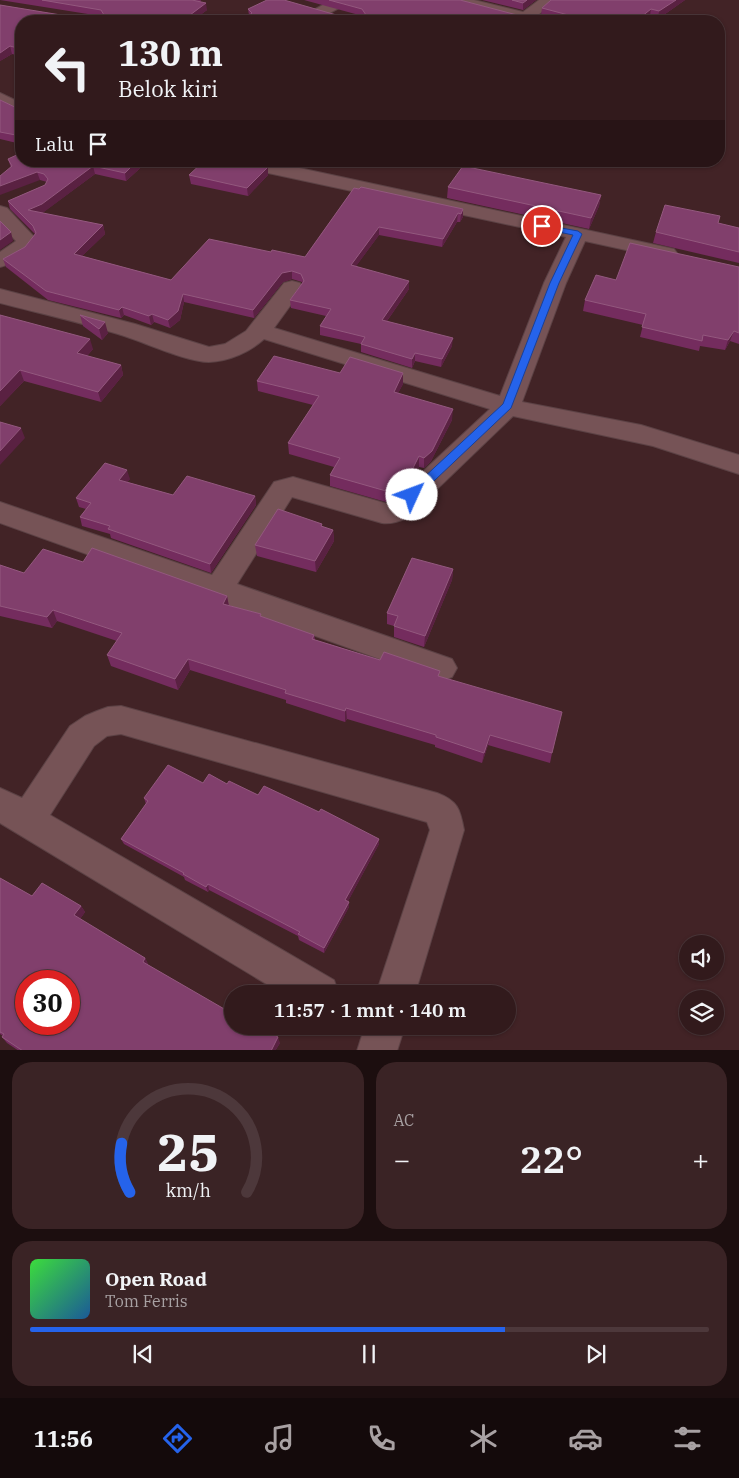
<!DOCTYPE html>
<html lang="id">
<meta charset="utf-8">
<style>
:root{--surface:#321a1c;--page:#3a2325;--text:#f1f3f6;--muted:#a8a1a3;--line:#4d383b;--accent:#2563eb}
body{margin:0;font-family:"IBM Plex Serif",serif;background:var(--page);color:var(--text);height:100vh;display:flex;flex-direction:column;font-size:19px;white-space:nowrap}
*{box-sizing:border-box;margin:0}
p{font-size:16px;color:var(--muted)}
.icon{flex:none;width:28px;height:28px;fill:none;stroke:currentColor;stroke-width:2;stroke-linecap:round;stroke-linejoin:round}
.map{position:relative;height:1050px;overflow:hidden}
.panel{display:flex;flex-direction:column;gap:12px;padding:12px;background:#1c0e0f;flex:1}
.panel>*{flex:none}
.banner{position:absolute;left:15px;top:15px;width:710px;height:152px;border-radius:20px;box-shadow:0 1px 4px #0004,0 0 0 1px var(--line);background:#321a1c;color:var(--text);overflow:hidden}
.fabs{position:absolute;left:679px;top:935px;display:grid;gap:10px}
.fabs a{display:grid;place-items:center;width:45px;height:45px;border-radius:50%;background:var(--surface);box-shadow:0 1px 4px #0004,0 0 0 1px var(--line);font-size:25px}
.speed{position:absolute;left:15px;top:970px;display:flex;gap:10px;font-size:25px;font-weight:700;text-align:center}
.speed>*{display:grid;place-content:center;width:65px;height:65px;border-radius:50%;background:var(--surface);box-shadow:0 1px 4px #0004,0 0 0 1px var(--line);line-height:1}
.speed .limit{border:8px solid #d22;background:#fff;color:#111}
.pin{position:absolute;display:grid;place-items:center;width:42px;height:42px;color:#fff;margin:-21px;border:2px solid #fff;border-radius:50%;box-shadow:0 1px 5px #0007}
.me{position:absolute;width:55px;margin:-28px;rotate:47deg;stroke-linejoin:round;filter:drop-shadow(0 0 4px #0008)}
.turn{display:flex;align-items:center;gap:18px;height:105px;padding:0 20px;font-size:22px}
.turn .icon{width:65px;height:65px;stroke-width:2.5}
.turn b{display:block;font-size:35px;line-height:42px}
.then{display:flex;align-items:center;height:48px;padding:0 20px;background:#0003;gap:10px;font-size:19px}
.big{font-size:38px;font-weight:600;line-height:1.1}
.panel .card{flex:1;display:flex;flex-direction:column;justify-content:center;gap:8px;min-width:0;padding:0 18px;border-radius:20px;background:var(--page)}
.panel .dial{align-items:center;gap:0}
.dial svg{height:130px;overflow:visible;fill:none;stroke:var(--line);stroke-width:7;stroke-linecap:round;text-anchor:middle}
.dial text{fill:var(--text);stroke:none}
.song{display:flex;align-items:center;gap:15px}
.cover{width:60px;height:60px;border-radius:8px;background:linear-gradient(135deg,hsl(120 70% 55%),hsl(210 70% 35%))}
.played{height:5px;border-radius:2px;background:linear-gradient(90deg,var(--accent) 70%,var(--line) 70%)}
.keys{display:flex;justify-content:space-around;direction:ltr}
.heat{display:flex;justify-content:space-between;align-items:center;font-size:28px;direction:ltr}
.panel .tiles{flex:1;display:grid;gap:12px;grid-template-columns:1fr 1fr}
.card:last-child{grid-column:span 2}
.trip{position:absolute;left:224px;top:985px;width:292px;height:50px;border-radius:25px;background:var(--surface);box-shadow:0 1px 4px #0004,0 0 0 1px var(--line);font-weight:600;line-height:50px;text-align:center}
.tab-bar{display:flex;height:80px;justify-content:space-around;align-items:center;background:#140a0b;color:var(--muted)}
.tab-bar .icon{width:35px;height:35px}
.tab-bar .on{color:var(--accent)}
.tab-bar b{font-size:22px;color:var(--text)}
.map>svg:first-child{display:block}
</style>
<div class="map">
<svg width="739" height="1051" viewBox="0 0 739 1051">
<rect width="100%" height="100%" fill="#422326"/>
<g fill="none" stroke-linecap="round" stroke-linejoin="round">
<defs>
<path id="minor" d="M332 0H350L348 3 315 21H296L299 18Z
M449 0H474L523 12 539 0H555L537 16 544 18 546 21H520L451 3Z
M0 93 21 103V115L0 105Z
M231 161H267L674 249 677 253 674 257 667 259 585 241 566 283 522 402 641 425 739 455V474L653 446 513 416 407 518C398 522 391 524 382 523L292 497 237 584 452 659 457 668 452 677 441 681 0 523V502L212 575 274 482 293 477 388 504 490 409 264 339C250 352 229 361 209 362 186 362 142 341 118 334 79 322 39 313 0 303V289L135 324 209 347 225 344 246 331 284 283 292 281 300 283 303 288 274 328 500 396 544 283 566 237 240 167 233 165Z
M0 206 7 208 37 240C32 253 13 264 0 267V252L16 241 0 224Z
M121 706 437 793C458 801 460 809 464 830L415 994H376L430 830 427 822 121 734 107 736 94 746 50 815 334 980 339 994H283L0 823V788L22 798 70 726 85 716 97 711 108 707Z
M365 1026H405L397 1051H357Z"/>
</defs>
<!-- minor casing -->
<use href="#minor" stroke="#5c4245" stroke-width="2"/>
<!-- minor -->
<use href="#minor" fill="#765356" fill-rule="evenodd"/>
</g>
<!-- wall -->
<path fill="#742c5e" d="M0 0H201L200 2 207 10 192 21H21V56L12 54 0 61V5L67 16 94 15Z
M304 0H460L516 21 249 15 248 9 340 16 359 15Z
M482 0H536L523 10Z
M551 0H685L658 19 650 16 643 21H563L541 15 542 8Z
M21 94V144L0 139V100L19 109Z
M8 159 148 161 126 181 95 174 42 213 103 225 105 234 82 256 171 280 271 252 305 257 354 188 463 209V217L460 222H457L442 247 379 235 356 266 409 289 387 321 452 346 441 367 415 361 412 368 361 352V344L320 335V326L326 316 291 308 290 300 302 283V282L292 279 283 282 254 318 184 302 180 320 170 328 154 322 151 325 124 315 121 318 48 300 6 267 3 259 25 247 35 234 10 209 8 201 45 185 47 182 40 180 11 168Z
M268 167V175L248 196 191 184 189 175Z
M448 187 601 195 599 206 589 229 447 198Z
M718 223 739 228V263L653 243 656 232Z
M739 267V344L730 341 725 350 700 346 699 351 640 337 643 325 583 311 585 300 616 280Z
M0 315 93 349 87 356 121 365 123 375 101 402 24 381 0 406Z
M80 315 108 333 102 340 83 326Z
M340 373 403 384 398 393 452 420 431 461 424 468 419 467 412 479 404 487 395 484 386 502 330 486V475L334 467 289 454 288 443 313 405 258 391 257 381Z
M130 479 127 482 173 495 255 496 256 505 211 573 111 538 110 534 82 526 80 517 86 509 79 507 76 498Z
M322 524V527L333 530 334 541 316 572 257 556 255 545Z
M83 562 227 596 229 606 261 614V617L314 635 315 640 380 660 439 676 552 753 550 763 488 745 482 763 435 747V745L347 719 345 722 286 703V700L190 670 178 690 111 666 107 655 117 641 57 621 52 628 0 616V565L24 573Z
M453 569 452 580 424 647 394 637V626L387 624V613Z
M203 783 227 784 258 795 319 812 379 839V844L348 901 349 902V907L324 953 299 940 298 936 209 890 208 892 185 880 184 877 124 844 121 839 146 804 144 798Z
M0 878 32 896 81 906 85 912 80 919 145 958 148 964V965L280 1043 275 1051H19L7 1043 2 1037 3 1036 0 1034Z"/>
<!-- shaded-wall -->
<path fill="#5a2142" d="M527 0H536L523 10V3Z
M676 0H685L658 19 659 11Z
M206 3 207 10 192 21H182Z
M651 9 650 16 643 21H636Z
M517 15 516 21H508Z
M10 46 12 54 0 61V53Z
M137 161H148L126 181 125 173Z
M93 166 95 174 44 212 31 218 28 210Z
M268 167V175L248 196 247 188Z
M37 172 40 180 0 195V186Z
M601 195 599 206 589 229 591 218Z
M463 209V217L460 222 461 214Z
M458 213 457 222 442 247 443 239Z
M103 225 105 234 76 262 74 254Z
M379 227V235L351 273V265Z
M11 232 13 241 0 250V240Z
M292 271V279L283 282 254 318 253 310 282 273Z
M409 281V289L382 328V320Z
M183 294 184 302 180 320 170 328 168 320Z
M122 307 124 315 121 318 119 310Z
M152 314 154 322 151 325 149 316Z
M105 322 108 333 102 340 99 329Z
M734 331 730 341 725 350 728 340Z
M453 338 452 346 441 367 442 359Z
M90 339 93 349 80 364 77 353Z
M415 353V361L412 368V359Z
M121 365 123 375 101 402 98 392Z
M20 370 24 381 0 406V391Z
M403 373V384L393 403 394 392Z
M453 409 452 420 431 461 424 468V458Z
M21 428 25 438 0 465V451Z
M419 456V467L412 479 404 487V476Z
M127 470 130 479 122 489 119 480Z
M396 473 395 484 386 502V491Z
M255 496 256 505 211 573 210 564Z
M333 530 334 541 316 572 315 561Z
M453 569 452 580 424 647 425 636Z
M227 596 229 607 223 604Z
M53 610 57 621 52 628 47 617Z
M188 659 190 670 178 690 175 679Z
M346 708 347 719 345 722V711Z
M490 735 488 745 482 763 484 753Z
M379 839V844L346 905 345 900Z
M208 884 209 890 208 892 206 887Z
M349 902V907L324 953V948Z
M81 906 85 912 78 922 74 915Z
M145 958 148 964 146 968 143 962Z
M278 1037 280 1043 275 1051H271Z"/>
<!-- building -->
<path fill="#813f6c" stroke="#93587e" fill-rule="evenodd" d="M42 0H192L206 3 182 21H21V49L10 46 0 53V5L67 16 104 15 101 10Z
M267 0H284L340 16 366 15 362 9 329 0H460L517 15 508 21H242L252 13 248 9Z
M512 0H527L523 3Z
M551 0H676L659 11 651 9 636 21H591L542 8Z
M20 94H21V136L0 132V100L19 109Z
M21 153V161H137L125 173 93 166 42 204 28 210 103 225 74 254 171 280 209 239 271 252 272 250 305 257 354 188 359 189 361 187 463 209 461 214 458 213 443 239 379 227 351 265 409 281 382 320 453 338 442 359 415 353 412 359 361 344 365 337 320 326 331 309 290 300 304 281 301 274 292 271 282 273 253 310 183 294 178 311 168 320 152 314 149 316 122 307 119 310 46 291 3 259 25 247 36 233 33 226 8 201 45 185 48 179 44 174 37 172 0 186V176L12 166 8 159Z
M204 161H242L268 167 247 188 189 175Z
M463 166 601 195 591 218 448 187Z
M665 205 720 216 718 223 739 228V252L656 232Z
M0 221 11 232 0 240Z
M630 243 739 267V333L734 331 728 340 703 335 702 341 642 327 646 314 585 300 596 275 616 280Z
M0 315 90 339 77 353 121 365 98 392 20 370 0 391Z
M80 315 105 322 99 329Z
M274 356 340 373 350 357 403 373 394 392 453 409 432 451 424 458 419 456 413 468 404 476 396 473 386 491 330 475 340 458 288 443 319 396 257 381Z
M0 422 21 428 0 451Z
M105 463 127 470 119 480 173 495 187 476 255 496 210 564 108 529 110 526 80 517 91 503 76 498Z
M278 509 322 524 321 526 333 530 315 561 255 545Z
M92 548 227 596 223 604 261 614 260 616 314 635 312 639 380 660 384 652 440 671 438 676 562 712 552 753 490 735 484 753 436 737V735L346 708 345 711 285 693 286 690 188 659 175 679 107 655 122 633 53 610 47 617 0 606V565L24 573 43 549 83 562Z
M412 558 453 569 425 636 394 626 398 616 387 613Z
M168 765 203 783 209 774 227 784 229 781 258 795 264 786 319 812 321 809 379 839 345 900 349 902 324 948 298 934 300 932 208 884 206 887 183 874 184 873 121 839 148 801 144 798Z
M0 878 32 896 42 883 81 906 74 915 145 958 143 962 226 1010 227 1008 232 1011V1026H259L278 1037 271 1051H23L2 1037 4 1034 0 1032ZM26 981H69V1024H26Z"/>
<!-- route -->
<path fill="#2563eb" stroke="#184099" d="M539 224 578 231 582 234 559 283 511 408 416 498H408L406 495 408 492 503 404 550 283 573 235 539 228Z"/>
</svg>
<div class="fabs">
<a><svg class="icon" aria-label="sound" viewBox="0 0 24 24"><path d="M4 9h4l5-4v14l-5-4H4zM17 9q2 3 0 6"/></svg></a>
<a><svg class="icon" aria-label="layers" viewBox="0 0 24 24"><path d="M12 4l9 5-9 5-9-5zM3 14l9 5 9-5"/></svg></a>
</div>
<div class="speed"><div class="limit">30</div></div>
<div class="pin" style="left:542px;top:226px;background:#d93025"><svg class="icon" aria-label="arrive" viewBox="0 0 24 24"><path d="M6 21V4h12l-3 4 3 4H6"/></svg></div>
<svg class="me" style="left:412px;top:495px" viewBox="-20 -20 40 40"><circle r="19" fill="#fff"/><path d="M0-13L10 11 0 6-10 11z" fill="#2563eb"/></svg>
<div class="trip">11:57 · 1 mnt · 140 m</div>
<div class="banner">
<div class="turn"><svg class="icon" aria-label="left" viewBox="0 0 24 24"><path d="M17 20v-9H6M10 6l-5 5 5 5"/></svg><div><b>130 m</b>Belok kiri</div></div>
<div class="then">Lalu<svg class="icon" aria-label="arrive" viewBox="0 0 24 24"><path d="M6 21V4h12l-3 4 3 4H6"/></svg></div>
</div>
</div>
<section class="panel">
<div class="tiles">
<div class="card dial"><svg viewBox="0 0 100 80">
<path d="M14 69A42 42 0 1 1 86 69"/>
<path d="M14 69A42 42 0 0 1 9 39" stroke="#2563eb"/>
<text x="50" y="56" font-size="32" font-weight="700">25</text>
<text x="50" y="72" font-size="11">km/h</text>
</svg></div>
<div class="card"><p>AC</p>
<div class="heat"><a>−</a><b class="big">22°</b><a>+</a></div>
</div>
<div class="card">
<div class="song"><i class="cover"></i><div><b>Open Road</b><p>Tom Ferris</p></div></div>
<div class="played"></div>
<div class="keys"><svg class="icon" aria-label="previous" viewBox="0 0 24 24"><path d="M18 5L8 12l10 7zM5 5v14"/></svg><svg class="icon" aria-label="pause" viewBox="0 0 24 24"><path d="M8 5v14M16 5v14"/></svg><svg class="icon" aria-label="next" viewBox="0 0 24 24"><path d="M6 5l10 7-10 7zM19 5v14"/></svg></div>
</div>
</div>
</section>
<nav class="tab-bar">
<b>11:56</b>
<svg class="icon on" aria-label="directions" viewBox="0 0 24 24"><path d="M12 3l9 9-9 9-9-9zM9 14v-3h6M13 9l2 2-2 2"/></svg>
<svg class="icon" aria-label="music" viewBox="0 0 24 24"><path d="M9 18V5l10-2v13"/><circle cx="6" cy="18" r="3"/><circle cx="16" cy="16" r="3"/></svg>
<svg class="icon" aria-label="phone" viewBox="0 0 24 24"><path d="M5 4h4l2 5-3 2q2 4 5 5l2-3 5 2v4C11 20 4 13 5 4z"/></svg>
<svg class="icon" aria-label="climate" viewBox="0 0 24 24"><path d="M12 3v18M4 7l16 10M4 17L20 7"/></svg>
<svg class="icon" aria-label="car" viewBox="0 0 24 24"><path d="M5 17H2v-5l4-1 3-4h7l3 4 3 1v5h-3M9 17h6M6 11h13"/><circle cx="7" cy="17" r="2"/><circle cx="17" cy="17" r="2"/></svg>
<svg class="icon" aria-label="filters" viewBox="0 0 24 24"><path d="M4 7h16M4 17h16"/><circle cx="9" cy="7" r="2"/><circle cx="15" cy="17" r="2"/></svg>
</nav>
